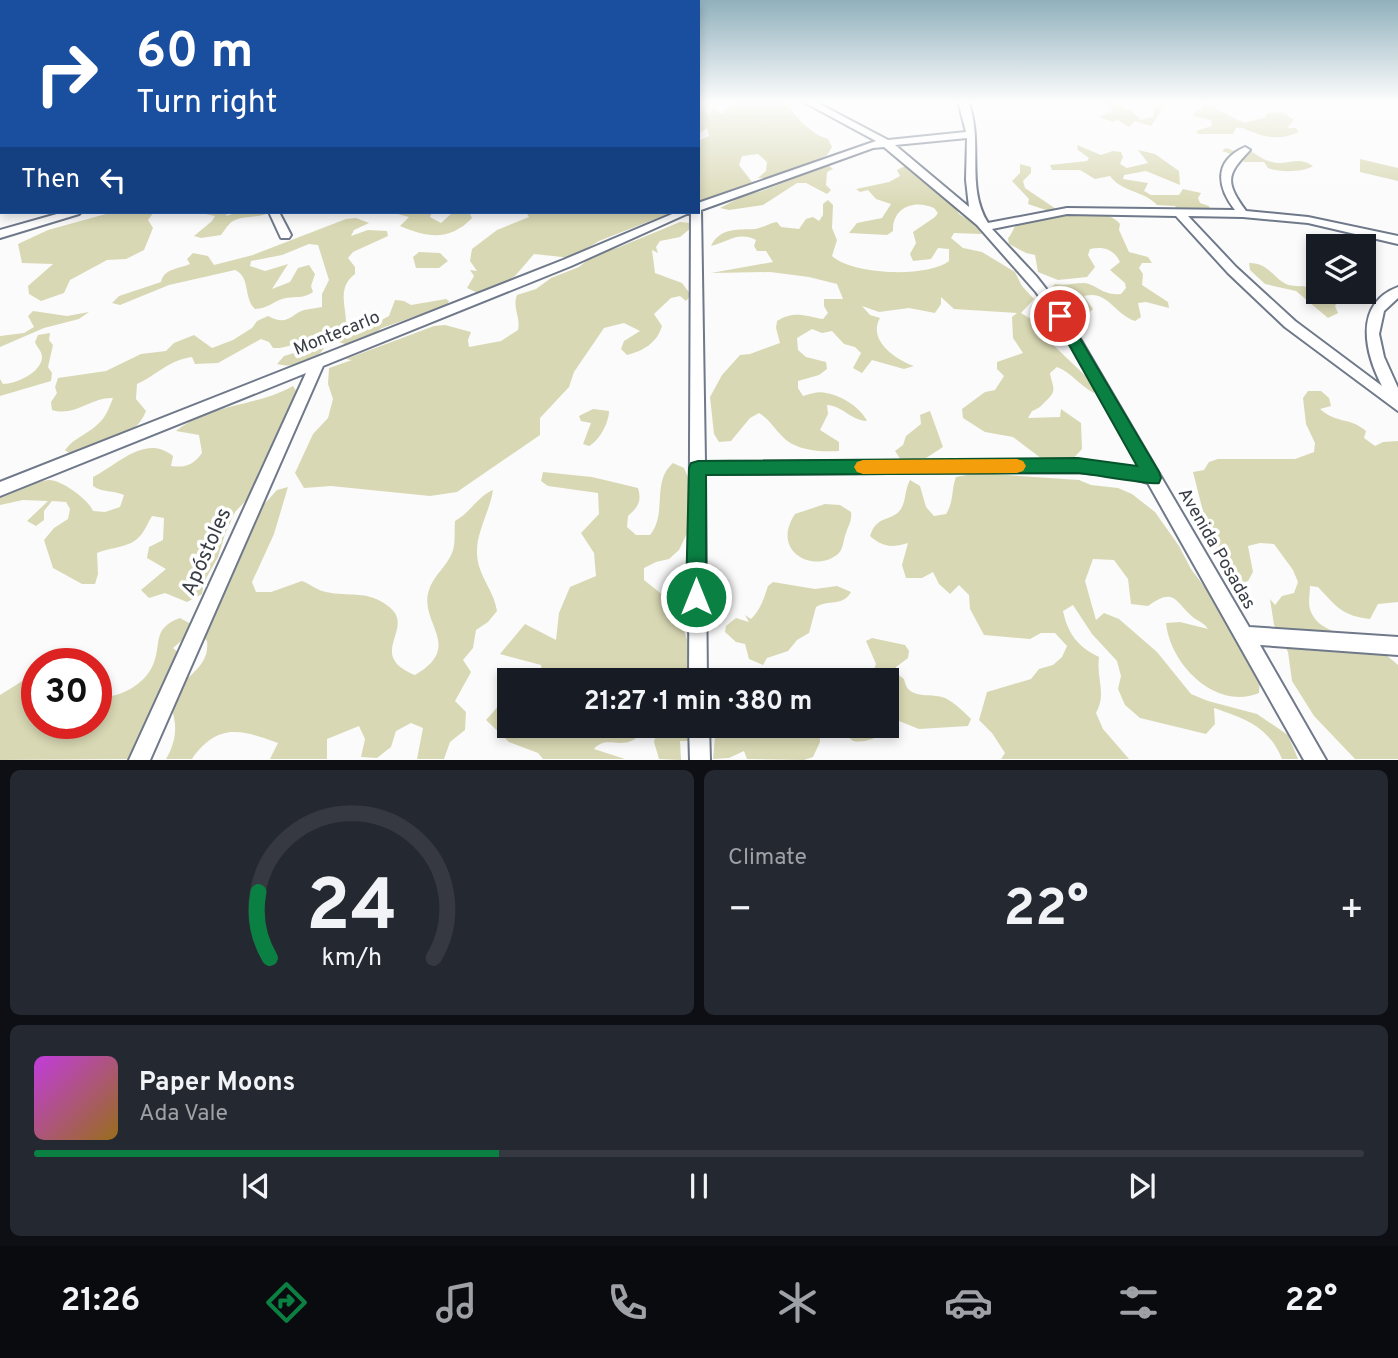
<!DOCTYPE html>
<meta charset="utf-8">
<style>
:root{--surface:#171b24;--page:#242831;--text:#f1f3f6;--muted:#9ea1a6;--line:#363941;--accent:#0b8043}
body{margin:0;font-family:Overpass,sans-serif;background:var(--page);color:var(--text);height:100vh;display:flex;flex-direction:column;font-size:26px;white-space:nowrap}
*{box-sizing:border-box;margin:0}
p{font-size:23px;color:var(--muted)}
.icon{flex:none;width:38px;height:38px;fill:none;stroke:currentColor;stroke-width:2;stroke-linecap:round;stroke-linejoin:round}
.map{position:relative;height:760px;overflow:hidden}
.side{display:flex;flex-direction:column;gap:10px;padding:10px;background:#0d0f14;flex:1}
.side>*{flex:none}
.hud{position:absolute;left:0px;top:0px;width:700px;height:214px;box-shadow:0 4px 10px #0003;background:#1a4fa0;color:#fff;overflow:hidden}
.buttons{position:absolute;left:1306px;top:234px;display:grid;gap:14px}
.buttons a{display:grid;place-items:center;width:70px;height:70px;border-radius:0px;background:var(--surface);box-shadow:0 4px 10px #0003;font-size:35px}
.speed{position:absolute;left:21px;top:648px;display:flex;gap:14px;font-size:35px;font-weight:700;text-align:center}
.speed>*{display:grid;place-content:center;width:91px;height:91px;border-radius:50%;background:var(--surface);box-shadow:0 4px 10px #0003;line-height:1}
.speed .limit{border:10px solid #d22;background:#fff;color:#111}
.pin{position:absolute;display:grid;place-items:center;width:60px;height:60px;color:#fff;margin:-30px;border:4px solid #fff;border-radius:50%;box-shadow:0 2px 7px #0007}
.me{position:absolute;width:77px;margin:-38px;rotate:0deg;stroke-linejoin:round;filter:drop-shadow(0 0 5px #0008)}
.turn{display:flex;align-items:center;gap:24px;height:147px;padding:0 21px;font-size:32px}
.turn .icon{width:91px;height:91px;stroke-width:2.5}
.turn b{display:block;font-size:49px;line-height:60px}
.then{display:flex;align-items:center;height:66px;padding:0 21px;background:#0003;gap:14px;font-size:26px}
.big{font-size:52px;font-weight:700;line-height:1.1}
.side .card{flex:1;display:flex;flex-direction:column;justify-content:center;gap:10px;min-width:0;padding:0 24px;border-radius:10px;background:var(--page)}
.side .dial{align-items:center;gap:0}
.dial svg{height:182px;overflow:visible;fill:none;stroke:var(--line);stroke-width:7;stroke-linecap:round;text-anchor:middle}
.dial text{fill:var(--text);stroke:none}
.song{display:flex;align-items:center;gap:21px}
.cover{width:84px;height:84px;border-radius:10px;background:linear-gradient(135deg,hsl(290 70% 55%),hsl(40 70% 35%))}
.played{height:7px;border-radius:4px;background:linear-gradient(90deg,var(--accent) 35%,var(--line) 35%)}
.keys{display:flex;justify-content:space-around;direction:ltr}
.heat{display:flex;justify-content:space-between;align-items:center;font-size:38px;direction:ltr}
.side .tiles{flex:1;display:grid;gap:10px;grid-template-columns:1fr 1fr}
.card:last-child{grid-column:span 2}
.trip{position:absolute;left:497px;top:668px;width:402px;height:70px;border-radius:0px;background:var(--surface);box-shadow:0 4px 10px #0003;font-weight:700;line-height:70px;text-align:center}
.dock{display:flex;height:112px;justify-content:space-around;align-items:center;background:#090b0e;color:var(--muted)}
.dock .icon{width:49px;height:49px}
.dock .on{color:var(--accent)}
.dock b{font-size:32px;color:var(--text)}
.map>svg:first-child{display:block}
</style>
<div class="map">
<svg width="1398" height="760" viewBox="0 0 1398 760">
<rect width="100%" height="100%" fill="#fbfbfb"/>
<!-- green -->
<path fill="#d9d8b4" d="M736 101H782C798 116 806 132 828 139L832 147 827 155 777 179 758 178 766 171 767 162 758 154 742 156 739 165 752 182 743 189 698 203V141L709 136 707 128 698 134V109L703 108 709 115 713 108 721 114Z
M1102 101H1113L1112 104 1133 112 1141 120 1153 117 1155 107 1162 109 1151 126 1135 121 1129 127 1118 120 1113 122 1099 117 1113 111Z
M1200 101H1208L1218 110 1244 123 1266 117V113L1282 112 1294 120 1287 128H1296L1299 132C1284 139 1268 139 1253 132 1245 130 1244 127 1236 128L1233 134H1198L1196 131 1212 126 1211 120 1194 116 1195 111 1203 108Z
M1077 145 1101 155 1113 151 1121 152 1123 157 1120 164 1127 168 1148 163 1138 150 1155 154 1179 171 1180 185 1146 171 1124 175 1123 179 1148 183 1144 191 1151 195H1179L1183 189 1201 193 1198 198 1200 203 1209 206 1210 211 1179 213 1175 206 1157 205C1145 191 1121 192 1110 176L1095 179 1080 170H1052L1050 165 1087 161 1089 158 1078 150Z
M1226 148 1238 152 1249 150C1260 156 1263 161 1277 163 1288 164 1300 156 1313 166 1304 172 1279 173 1268 168L1264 162H1244L1242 158 1222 151Z
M1360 159 1398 168V181L1360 172Z
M1020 164 1031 167V173L1023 181 1025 188 1056 209 1049 211 1028 204 1029 199 1012 181 1020 173Z
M828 165 833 169 827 172 826 185 831 190 827 194 806 183H797L763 205 729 210 720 208 745 195 762 191Z
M903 167H912L953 203 959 214 974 223 982 234 954 233 951 238 963 248 982 252 1015 272 1022 286 1034 299 1021 313 1031 319 1049 341 1095 385 1094 393C1080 386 1072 373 1057 367L1050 373C1052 386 1058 390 1047 400 1041 406 1040 408 1032 411L1028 418 1060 417 1061 409 1081 423 1082 449 1070 462H1046L1013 437 985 432 963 418 962 409 985 392 995 390 1004 376 997 369V362L1023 353 1013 338 1012 317 1017 313 954 309 941 297V304L935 313 909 308 879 312 862 306 870 315 880 318C867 340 896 360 914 366L904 369 872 360 862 373 853 368 861 353 855 347 844 344 832 331 822 333 812 329 797 338 798 350 806 357 826 362 827 369 819 375 798 381V388L803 396C810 394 819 391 826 393 841 395 861 408 867 421 850 420 843 406 827 405L828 414 820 430 839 442V451C821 452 795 451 782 436 773 427 769 419 759 413L750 418 731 441 719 442 714 434 710 397 722 375 740 355 750 354 780 343 776 328 777 321C794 310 806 316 823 319L828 313 824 306V299H843L837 284 809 277 770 272 711 273 773 262 766 251H757L754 246 756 240C738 231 728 242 711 246 720 227 739 230 755 229 763 228 769 223 777 222L781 227 799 229 806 219 813 217 819 221 823 215V204L828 200 833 205 832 228 837 240 832 256C853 275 927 278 949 261V249L938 248 931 259 913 261 910 254 916 243 913 232 935 217 938 213 934 208C915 199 892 207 893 231L887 235 849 233 857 223 882 218 891 204 876 199 868 190 860 192 856 189 889 182 900 176 897 170Z
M1067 211C1083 212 1109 210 1120 224L1119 230 1129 252 1148 257 1152 263H1142L1139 268 1143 274 1142 285 1168 302 1169 308 1146 302 1138 303 1141 317 1135 321C1114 314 1108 290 1084 296L1093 309 1088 314 1067 308 1052 287 1055 284C1066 286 1074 283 1084 283 1097 284 1102 296 1121 294L1126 288 1125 283 1110 270 1120 262C1114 249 1103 246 1090 249L1088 255 1095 267 1087 277 1058 280 1038 272 1035 255 1026 253 1009 244 1008 238C1014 232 1014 224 1020 219 1026 212 1054 217 1064 215Z
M113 212H154L148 220 153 228 144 250 126 259 107 260 70 280 64 293 41 301 29 294 28 286 53 264 22 263 18 244 48 230Z
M196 212H228L226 216 239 212H270C258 219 245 215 233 221 228 224 225 230 221 235L201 238 194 236 212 221 215 216Z
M432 212 430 217 441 223 453 212H469L472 218C450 241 428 238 400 226L409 217 394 213Z
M526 212H673L599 241 571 258 534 254 515 276 482 295 467 288 474 276 470 270 477 271 470 261 472 249 497 230 529 217Z
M356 218 369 223 354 230 351 236 368 230 387 231 388 236 353 252 348 258 355 267V274C335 289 348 309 346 330L366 328 389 316 395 300 404 301 411 305 446 299 449 301 447 305 382 328 362 342 351 346 327 338 318 343 324 348C313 365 295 368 277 364L284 356 307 349 305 343C293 343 285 349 273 348L269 342 261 339 218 363 195 364 192 357C169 360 157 375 137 384L136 399 146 411C135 440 98 446 72 455L65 450C75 437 88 434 98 424 106 417 109 408 113 398 91 397 75 417 52 410L51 402 57 393 55 387 58 378 106 371 141 354 166 351 174 343 194 335 212 348 233 340 252 328 257 321 268 316C288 327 291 314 304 310 310 309 316 308 322 307V294L329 280 318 245 309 244 282 255 251 261 250 266 265 271 288 264 272 289 290 282 298 268 309 265 315 274 311 286 313 292C303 299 297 296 286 298 275 300 268 309 255 309 243 298 251 277 235 270L169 285 120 305 112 303 119 296 161 282C164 268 179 269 190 264L187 259 193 253 208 256 214 265 253 255 346 219Z
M680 222 690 223 691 228 680 237 660 241 656 247 658 253 652 250 655 273 682 283 691 295 686 301 680 296 671 298 654 314 662 326C657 343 643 351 627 355L621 349 624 341 640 331 624 323 604 328 574 372 569 387 540 418V435L457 492 430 496 331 486 304 488 295 473 313 434 328 418 333 399 328 384 329 368 352 360 346 359 434 326 445 325 471 332 468 340 469 347 501 341 518 330C521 317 512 308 517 295L536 289 551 278 579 267 597 252 617 248Z
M419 252 440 253 448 261 439 268H416L413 257Z
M1249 263C1269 263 1272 277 1286 284 1296 288 1304 284 1313 289L1314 296 1325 298 1326 292H1350L1359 296 1363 304 1338 301 1335 306 1338 313 1328 318 1296 291 1265 284 1250 270Z
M33 311 67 316 89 312 79 319 44 328 0 347V336L24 333 34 327 28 316Z
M50 333 49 340 53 345 48 367 52 373 51 381 0 396V379L3 384C16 384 42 372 42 357 42 351 37 348 35 342L38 335Z
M293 386 297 392 287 418 258 473 253 493 235 512 225 534 218 557 204 582 202 594 187 602 165 593 149 598 141 590 166 569 147 558 149 547 163 540 164 518 152 516C148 522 145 531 140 536 130 548 111 547 97 553L98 574 95 584H82L53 568 44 540 54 528 68 519 70 509 66 502 52 501 44 511V520L36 526 27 521 48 501 23 500 0 505V497C15 493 33 482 48 480 61 479 89 500 93 511L105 512 120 507 124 495C113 490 103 493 93 486V477C117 465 146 433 173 456L171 466C186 468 193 465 202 453L199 435 176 431C211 403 256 407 293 386Z
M1308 391H1321L1329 398 1331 406 1320 409C1337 424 1350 417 1366 431L1364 438 1375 446 1383 442 1398 441V602L1378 604 1370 619C1342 616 1336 606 1318 587L1310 586C1310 596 1307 605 1312 614 1321 632 1344 633 1360 640 1374 646 1387 655 1398 665V759H1355L1314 716 1292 681 1288 652 1274 625 1270 599 1275 605 1282 596 1294 593 1298 582 1293 570 1274 544 1260 543 1248 546 1253 572 1248 581 1236 585C1211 553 1203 510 1193 472L1204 470 1209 462 1218 459H1295L1314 452 1315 443 1306 424 1303 398Z
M593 409 609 411C609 423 599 441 589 446L583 444 591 423 581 421 579 416Z
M930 411 943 447 926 458 901 460 895 451 903 445 906 436 921 424 920 415Z
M673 463 684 468 688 477 689 529 679 550 669 559 656 562 644 568V580L674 604 688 642 691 681H543L541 665 500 654 525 624 556 640 559 613 570 587 596 576 594 553 581 533 599 514 598 493 548 486 541 481 543 472 592 477 638 488C642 502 638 507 628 516L627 527 636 535H650C668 513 651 482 673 463Z
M978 473 1079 480 1091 485 1118 488 1132 494 1155 512 1179 546 1191 569 1219 606 1231 634 1252 664 1260 678 1259 693C1215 711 1170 664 1166 623L1180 622 1208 629C1204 623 1200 622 1194 618 1175 602 1175 586 1148 606L1131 604 1128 579 1114 560 1093 559 1085 581 1096 620 1104 613 1119 619 1157 652 1191 694 1208 701 1257 714 1288 735 1298 759H1282C1269 727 1246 719 1214 708L1215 724 1206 734 1140 718 1125 705 1118 689 1121 676 1117 661 1092 634 1073 605 1063 611C1068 634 1078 647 1099 657 1096 679 1107 693 1096 713L1103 729 1129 759H1001L1005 753 992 733 979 720 987 692 1031 679 1039 669 1053 665 1062 657 1067 646 1055 633H1041L1030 639 984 635 970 609 969 595 959 585 950 594 939 584 933 572 922 578H906L902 565 908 543C891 548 883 547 870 536 877 513 894 523 902 507 906 499 905 489 910 480L920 486 926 507 934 516 946 514C954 502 951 490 956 477Z
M288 487 274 534 252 582 256 592H271L302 581C310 584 318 591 326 592 349 597 368 590 388 606 418 628 364 654 415 675 465 646 418 623 429 590 433 576 447 566 452 553 456 544 454 531 455 521 471 512 477 497 493 490 490 511 476 532 477 554 478 576 494 590 497 611L488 622 476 630 473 648 463 660 471 672 455 701 466 712 465 730 450 742 444 759H417L423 728 411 723 396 731 391 747 377 758 361 757 365 739 359 726 327 739V759H270L278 743C241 729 217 723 192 759H166C176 742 178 726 171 707L129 759 0 760V695L24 680 37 677V723H96V696C116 700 143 686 152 667 163 645 150 629 180 618L191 624 187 636 173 648 181 655 188 678C200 667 209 658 207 641L199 633 229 585 232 572 258 511 277 490Z
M825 504 840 505 851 512C852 521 849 524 846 533 843 540 844 548 838 554 814 574 770 552 795 514Z
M773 582 815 589 837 586 851 592C843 607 828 599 816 607L809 633 797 640 788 651 767 658 763 665 749 659 745 644 736 642 725 632 726 626 736 618 749 622 745 615 751 619C761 609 764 598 768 586Z
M872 638 905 645 909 651 908 658 896 667 897 674 904 679C908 701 929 692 945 698 955 703 963 711 971 719L968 726 919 729 894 719C885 734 871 744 853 741L847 736 848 726H887V681H870L876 664 866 641Z
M509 694V726H648C642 731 639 738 631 741 617 747 605 736 594 749L625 759H543L538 753 509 742 486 720Z
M716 726H819L820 742 813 757 804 760 747 759 744 751 729 758 713 759Z
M673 731 682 733 690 741H680L681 760 659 759 654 742 656 734Z"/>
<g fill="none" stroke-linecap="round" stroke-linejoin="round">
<defs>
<path id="minor" d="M802 101H814L888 140 966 132 958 101H968C984 141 965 187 988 223L1067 208 1235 210C1217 187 1213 161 1245 147L1250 150C1226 175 1225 182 1246 211L1308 217 1398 236V244L1308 223 1243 217 1188 216 1236 267 1295 321 1382 386C1365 353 1353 304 1398 287V298L1384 311 1379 334 1384 357 1398 388V411L1285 327 1228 273 1176 216 1067 214 992 229 1036 276 1065 313 1249 627 1398 637V655L1260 645 1326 760H1304L1148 483 1127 477 1078 472 705 474 707 681H689L691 212 571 266 323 366 150 760H129L306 373 0 496V482L563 260 677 212H698V203L876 141ZM967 138 966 180 969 207 895 145ZM884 147 977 225 1036 292 1055 318 1140 468 1078 460 705 462 701 210 873 148Z
M0 180H2L0 187Z
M64 212H81L79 214 0 238V230Z
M269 212H279L291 235 289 238H281Z
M689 726H709L710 760H690Z"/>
</defs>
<!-- minor casing -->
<use href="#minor" stroke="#6f798a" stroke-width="4"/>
<!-- minor -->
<use href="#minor" fill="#fff" fill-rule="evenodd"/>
</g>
<!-- sky -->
<linearGradient id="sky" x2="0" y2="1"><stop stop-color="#90b0bc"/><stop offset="0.49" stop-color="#fdfdfd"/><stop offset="1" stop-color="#fdfdfd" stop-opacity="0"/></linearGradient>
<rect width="1398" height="207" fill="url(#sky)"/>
<!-- route -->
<path fill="#0b8043" stroke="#07532c" stroke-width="2" d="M1060 311 1065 313 1159 472 1161 478 1159 483C1152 485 1091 474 1078 473L706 475V597L703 604 696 606 689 604 686 597 689 468 691 463 698 461 1078 458 1137 466 1053 316Z"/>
<!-- slow -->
<path fill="#f59e0b" d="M1017 459 1023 461 1026 466 1023 471 1017 473 863 474 857 472 854 467 857 462 863 460Z"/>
<g text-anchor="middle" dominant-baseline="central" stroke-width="7" stroke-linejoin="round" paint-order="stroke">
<!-- street labels -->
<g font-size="18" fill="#393d45" stroke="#fff">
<text transform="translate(337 334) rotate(-22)">Montecarlo</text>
<text transform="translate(1216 549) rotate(60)">Avenida Posadas</text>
</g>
<!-- near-street labels -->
<g font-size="21" fill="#393d45" stroke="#fff">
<text transform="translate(207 552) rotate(-66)">Apóstoles</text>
</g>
</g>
</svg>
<div class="buttons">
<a><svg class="icon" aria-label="layers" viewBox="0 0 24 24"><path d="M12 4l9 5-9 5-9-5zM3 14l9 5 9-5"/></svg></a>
</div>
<div class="speed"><div class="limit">30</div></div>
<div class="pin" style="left:1060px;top:316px;background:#d93025"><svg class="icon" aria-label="arrive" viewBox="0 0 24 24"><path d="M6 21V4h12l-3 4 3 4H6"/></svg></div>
<svg class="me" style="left:696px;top:597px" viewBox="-20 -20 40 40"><circle r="17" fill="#0b8043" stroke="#fff" stroke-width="3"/><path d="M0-11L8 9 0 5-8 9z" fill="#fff"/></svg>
<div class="trip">21:27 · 1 min · 380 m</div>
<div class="hud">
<div class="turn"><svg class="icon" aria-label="right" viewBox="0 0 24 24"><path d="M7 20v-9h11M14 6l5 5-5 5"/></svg><div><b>60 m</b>Turn right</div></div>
<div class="then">Then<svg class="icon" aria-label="left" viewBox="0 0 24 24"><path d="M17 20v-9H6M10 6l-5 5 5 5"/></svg></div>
</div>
</div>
<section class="side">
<div class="tiles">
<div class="card dial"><svg viewBox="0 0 100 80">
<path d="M14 69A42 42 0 1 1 86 69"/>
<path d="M14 69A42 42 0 0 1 9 40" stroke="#0b8043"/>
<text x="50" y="56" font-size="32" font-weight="700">24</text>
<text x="50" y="72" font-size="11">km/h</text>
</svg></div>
<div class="card"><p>Climate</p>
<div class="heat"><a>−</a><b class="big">22°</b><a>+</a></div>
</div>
<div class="card">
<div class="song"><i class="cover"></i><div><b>Paper Moons</b><p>Ada Vale</p></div></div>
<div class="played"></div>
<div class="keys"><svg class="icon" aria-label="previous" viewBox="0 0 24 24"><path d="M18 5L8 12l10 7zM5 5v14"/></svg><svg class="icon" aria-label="pause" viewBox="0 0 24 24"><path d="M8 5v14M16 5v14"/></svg><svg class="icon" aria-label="next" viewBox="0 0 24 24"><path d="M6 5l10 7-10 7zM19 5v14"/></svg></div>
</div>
</div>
</section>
<nav class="dock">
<b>21:26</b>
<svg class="icon on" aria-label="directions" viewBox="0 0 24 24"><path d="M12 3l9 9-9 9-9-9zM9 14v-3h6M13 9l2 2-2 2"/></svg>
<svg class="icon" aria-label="music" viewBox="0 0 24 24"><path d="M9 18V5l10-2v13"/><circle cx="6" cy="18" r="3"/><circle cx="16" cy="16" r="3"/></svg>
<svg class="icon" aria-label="phone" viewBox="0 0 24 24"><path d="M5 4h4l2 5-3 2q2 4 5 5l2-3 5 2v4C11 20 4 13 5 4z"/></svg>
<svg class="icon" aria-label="climate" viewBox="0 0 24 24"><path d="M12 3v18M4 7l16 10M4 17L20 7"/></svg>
<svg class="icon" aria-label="car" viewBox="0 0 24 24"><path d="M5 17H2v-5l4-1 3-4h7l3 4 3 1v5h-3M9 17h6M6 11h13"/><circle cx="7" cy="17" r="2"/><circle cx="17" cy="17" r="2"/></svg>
<svg class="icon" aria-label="filters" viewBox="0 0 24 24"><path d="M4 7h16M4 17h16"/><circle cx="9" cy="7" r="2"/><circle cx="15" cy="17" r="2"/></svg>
<b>22°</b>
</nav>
